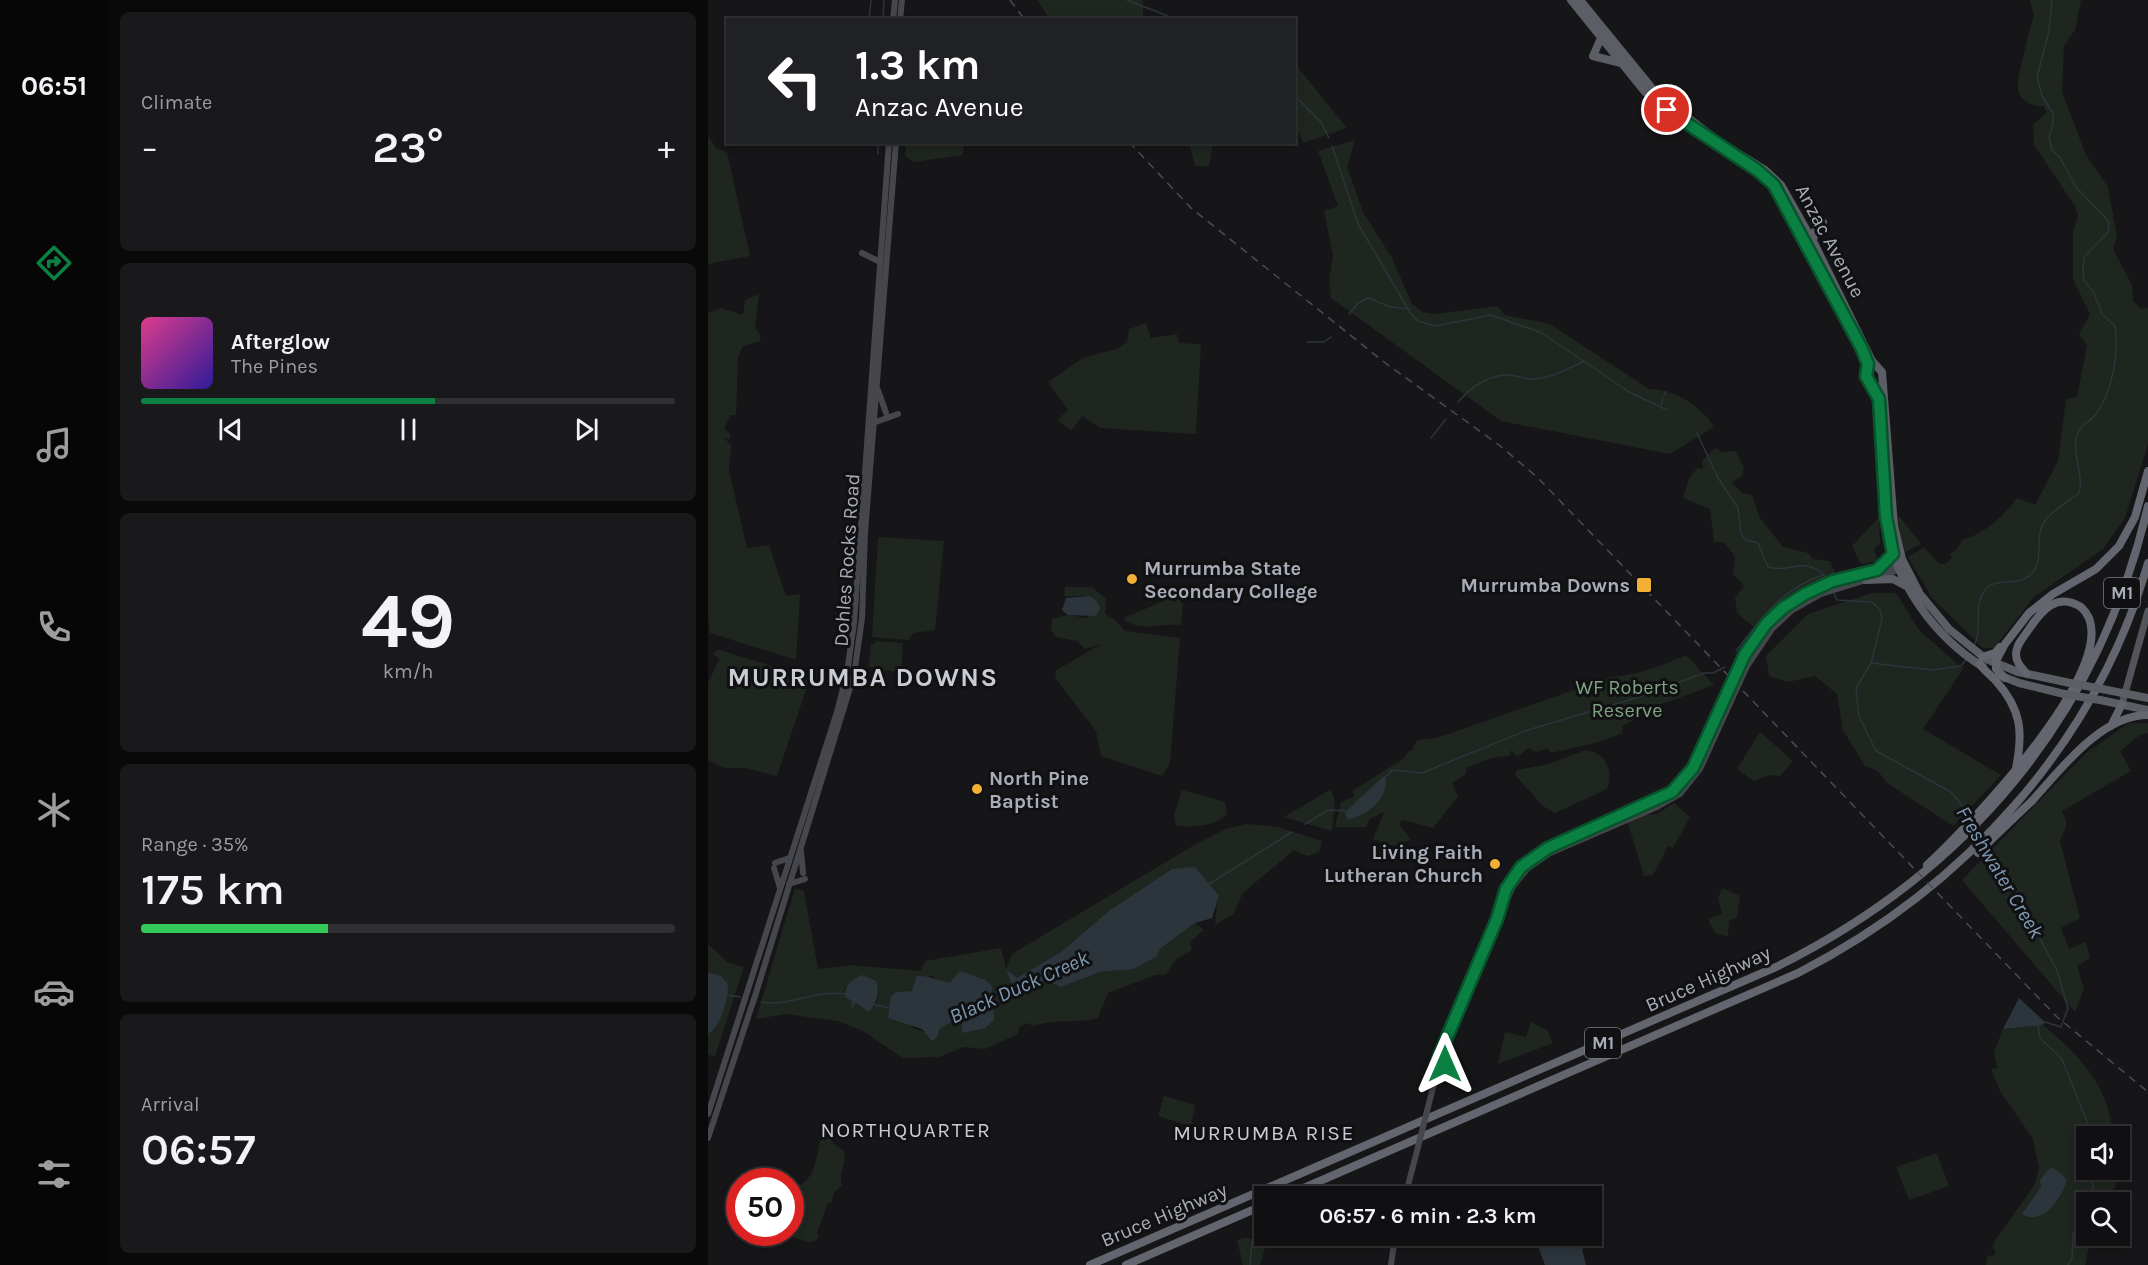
<!DOCTYPE html>
<meta charset="utf-8">
<style>
:root{--surface:#101012;--page:#19191b;--text:#f1f3f6;--muted:#9c9d9f;--line:#303032;--accent:#0b8043}
body{margin:0;font-family:Karla,sans-serif;background:var(--page);color:var(--text);height:100vh;display:flex;flex-direction:column;font-size:22px;white-space:nowrap}
*{box-sizing:border-box;margin:0}
p{font-size:20px;color:var(--muted)}
.icon{flex:none;width:33px;height:33px;fill:none;stroke:currentColor;stroke-width:2;stroke-linecap:round;stroke-linejoin:round}
.map{position:relative;flex:1;overflow:hidden}
.side{display:flex;flex-direction:column;gap:12px;padding:12px;background:#09090a;width:600px}
.side>*{flex:none}
.banner{position:absolute;left:18px;top:18px;width:570px;height:126px;border-radius:0px;box-shadow:0 3px 9px #0003,0 0 0 2px var(--line);background:#202124;color:#fff;overflow:hidden}
.fabs{position:absolute;left:1368px;top:1126px;display:grid;gap:12px}
.fabs a{display:grid;place-items:center;width:54px;height:54px;border-radius:0px;background:var(--surface);box-shadow:0 3px 9px #0003,0 0 0 2px var(--line);font-size:30px}
.speed{position:absolute;left:18px;top:1168px;display:flex;gap:12px;font-size:30px;font-weight:700;text-align:center}
.speed>*{display:grid;place-content:center;width:78px;height:78px;border-radius:50%;background:var(--surface);box-shadow:0 3px 9px #0003,0 0 0 2px var(--line);line-height:1}
.speed .limit{border:9px solid #d22;background:#fff;color:#111}
.pin{position:absolute;display:grid;place-items:center;width:51px;height:51px;color:#fff;margin:-26px;border:3px solid #fff;border-radius:50%;box-shadow:0 2px 6px #0007}
.me{position:absolute;width:66px;margin:-33px;rotate:0deg;stroke-linejoin:round;filter:drop-shadow(0 0 4px #0008)}
.turn{display:flex;align-items:center;gap:21px;height:126px;padding:0 30px;font-size:27px}
.turn .icon{width:78px;height:78px;stroke-width:2.5}
.turn b{display:block;font-size:42px;line-height:51px}
.big{font-size:45px;font-weight:600;line-height:1.1}
.side .widget{flex:1;display:flex;flex-direction:column;justify-content:center;gap:9px;min-width:0;padding:0 21px;border-radius:9px;background:var(--page)}
.side .dial{align-items:center;gap:0}
.dial b{font-size:78px;line-height:1}
.song{display:flex;align-items:center;gap:18px}
.cover{width:72px;height:72px;border-radius:9px;background:linear-gradient(135deg,hsl(330 70% 55%),hsl(250 70% 35%))}
.played{height:6px;border-radius:3px;background:linear-gradient(90deg,var(--accent) 55%,var(--line) 55%)}
.keys{display:flex;justify-content:space-around;direction:ltr}
.heat{display:flex;justify-content:space-between;align-items:center;font-size:33px;direction:ltr}
.charge{height:9px;border-radius:4px;background:linear-gradient(90deg,#34c759 35%,var(--line) 0)}
.trip{position:absolute;left:546px;top:1186px;width:348px;height:60px;border-radius:0px;background:var(--surface);box-shadow:0 3px 9px #0003,0 0 0 2px var(--line);font-weight:600;line-height:60px;text-align:center}
main{display:flex;flex:1;min-height:0}
.tab-bar{display:flex;flex-direction:column;width:108px;justify-content:space-around;align-items:center;background:#060607;color:var(--muted)}
.tab-bar .icon{width:42px;height:42px}
.tab-bar .selected{color:var(--accent)}
.tab-bar b{font-size:27px;color:var(--text)}
.map>svg:first-child{display:block}
</style>
<main>
<nav class="tab-bar">
<b>06:51</b>
<svg class="icon selected" aria-label="directions" viewBox="0 0 24 24"><path d="M12 3l9 9-9 9-9-9zM9 14v-3h6M13 9l2 2-2 2"/></svg>
<svg class="icon" aria-label="music" viewBox="0 0 24 24"><path d="M9 18V5l10-2v13"/><circle cx="6" cy="18" r="3"/><circle cx="16" cy="16" r="3"/></svg>
<svg class="icon" aria-label="phone" viewBox="0 0 24 24"><path d="M5 4h4l2 5-3 2q2 4 5 5l2-3 5 2v4C11 20 4 13 5 4z"/></svg>
<svg class="icon" aria-label="climate" viewBox="0 0 24 24"><path d="M12 3v18M4 7l16 10M4 17L20 7"/></svg>
<svg class="icon" aria-label="car" viewBox="0 0 24 24"><path d="M5 17H2v-5l4-1 3-4h7l3 4 3 1v5h-3M9 17h6M6 11h13"/><circle cx="7" cy="17" r="2"/><circle cx="17" cy="17" r="2"/></svg>
<svg class="icon" aria-label="filters" viewBox="0 0 24 24"><path d="M4 7h16M4 17h16"/><circle cx="9" cy="7" r="2"/><circle cx="15" cy="17" r="2"/></svg>
</nav>
<section class="side">
<div class="widget"><p>Climate</p>
<div class="heat"><a>−</a><b class="big">23°</b><a>+</a></div>
</div>
<div class="widget">
<div class="song"><i class="cover"></i><div><b>Afterglow</b><p>The Pines</p></div></div>
<div class="played"></div>
<div class="keys"><svg class="icon" aria-label="previous" viewBox="0 0 24 24"><path d="M18 5L8 12l10 7zM5 5v14"/></svg><svg class="icon" aria-label="pause" viewBox="0 0 24 24"><path d="M8 5v14M16 5v14"/></svg><svg class="icon" aria-label="next" viewBox="0 0 24 24"><path d="M6 5l10 7-10 7zM19 5v14"/></svg></div>
</div>
<div class="widget dial"><b>49</b><p>km/h</p></div>
<div class="widget"><p>Range · 35%</p><b class="big">175 km</b><div class="charge"></div></div>
<div class="widget"><p>Arrival</p><b class="big">06:57</b></div>
</section>
<div class="map">
<svg width="1440" height="1265" viewBox="0 0 1440 1265">
<rect width="100%" height="100%" fill="#161618"/>
<!-- green -->
<path fill="#1e261f" fill-rule="evenodd" d="M329 0H435V19H342Z
M1322 0H1373L1367 30 1356 46 1354 92 1378 155 1400 187 1409 237 1405 249 1424 285 1425 301 1433 309 1440 308V444L1417 518 1395 549 1326 597 1286 648H1275L1224 598 1200 557 1216 547 1231 564H1237L1244 558 1242 555 1249 549 1254 540C1276 534 1295 517 1309 498L1327 505 1350 461 1358 399 1369 397 1379 345 1371 334 1382 314 1365 279V231L1370 216 1367 206 1326 145 1325 125 1339 112 1335 106C1324 106 1312 102 1310 89 1308 82 1323 23 1326 16Z
M587 64 639 128 595 143 587 124Z
M0 136 8 148 19 152 42 256 0 264Z
M647 140 639 167 655 212 684 258 704 304 715 312 727 314 789 306 797 315 842 324 941 389C967 390 993 405 1006 427L962 454 793 421 623 298 621 281 625 256 616 211 630 206 610 151Z
M198 143H256L255 155 205 162 197 155Z
M481 143H505L501 166H487Z
M51 294 47 328 51 332 53 341 35 346 30 357 28 415H22L16 429 22 433V439L16 438 23 445 21 470 39 548 61 545 78 596 92 594 88 660 2 633 0 618V313L13 308 35 315 37 300Z
M438 323 443 338 469 334 471 343 493 344 488 434 392 428 374 416 363 431 349 420 360 410 340 382 375 358 411 348 419 342 421 329Z
M1007 448 1015 452 1028 451 1036 468 1034 476 1024 482 1033 492 1044 495 1052 518 1075 547 1100 553 1105 559 1122 561 1127 573C1094 588 1072 601 1047 628L1029 613 1027 598 1036 586 1025 574 1027 557 1016 542H1006L1002 509 975 498 981 479 989 468 995 469 994 461Z
M1171 517 1172 544 1166 549 1170 561 1153 564 1144 546Z
M1192 517 1213 544 1196 553 1188 519Z
M170 537 236 541 227 630 205 633 201 640 164 637Z
M357 587H384L398 599 397 614 406 619 417 631 472 638 462 763 454 776 393 756 388 731 348 679 347 671 393 644 377 649 369 641 348 637 343 630 344 619 360 615 380 618 389 601 382 596H356Z
M1164 593H1188L1211 630 1255 669 1215 729 1293 775 1245 826 1179 783 1170 771 1157 766 1135 730 1129 694 1107 676 1080 682 1061 676 1058 656 1100 614Z
M467 596 475 604 473 625C453 623 435 632 416 620L418 617Z
M167 641 195 643 193 673 161 667 163 644H167Z
M9 649 102 678 69 776 38 768H17L0 760V683L12 658 5 655Z
M978 655 1006 685 946 707 914 727V733L891 742 843 753 840 748 828 752 820 748 809 757 803 750 802 756C787 755 772 762 758 768V774L744 783 750 796 725 828 695 820 691 824 703 840 686 846 665 839 676 812 662 819 658 827H627L633 802 647 796 644 791 695 759 701 751H704L709 740 729 738 903 677C927 676 956 665 978 655Z
M1421 723H1440V733L1432 735 1412 751 1423 771 1354 811 1359 824 1352 841 1372 918 1353 928 1361 949 1378 942 1382 958 1369 966 1376 989 1367 1012 1254 880 1378 753Z
M1052 732 1085 761 1072 776 1062 775 1046 781 1029 769Z
M875 751C896 749 907 771 899 789L847 813 835 806 807 775 809 770 841 764Z
M623 789 627 802 624 831 576 817Z
M474 790 517 802 519 814C507 827 485 827 468 826L466 814Z
M966 803 982 817 965 848 960 846 945 875 936 876 920 823 936 815 949 814Z
M539 824 570 827 614 841 611 852 599 856 586 850 535 893 525 914 507 925 510 896 464 869 402 910 353 952 309 979 299 970 307 992 337 981 353 987 392 972 426 969 448 957 453 948 487 923 496 930 482 942 484 950 468 959 458 974 447 975 400 993 390 1018C369 1024 351 1018 326 1026L318 1023 311 1028 310 1034 277 1049 256 1047 231 1057 195 1058 155 1031 130 1021 77 1014 48 1019 87 888 96 891 110 969 142 965 213 971 217 961 293 948 298 968 304 954 483 847 517 829ZM223 975 231 981 243 982 277 1028 243 1022 219 1033 205 1028 188 992 205 991ZM137 987 171 990 169 1001 161 1011 147 1002 144 1007V1001L137 996Z
M1014 888 1032 896 1029 917 1021 921 1020 937 1007 933 1000 919 1014 914 1010 898Z
M0 944 19 962 36 967 7 1056 0 1055Z
M823 1022 839 1030 845 1043 790 1064 797 1032 818 1037Z
M1335 1025C1375 1059 1399 1083 1406 1137H1378V1170H1408L1407 1187 1396 1203H1378V1236H1383L1377 1265H1278L1280 1255 1285 1256 1288 1251 1284 1247 1288 1239 1327 1184 1331 1167 1325 1139 1292 1091 1283 1069 1289 1068 1286 1052 1295 1029ZM1354 1174 1359 1182 1333 1217 1315 1214 1333 1187Z
M456 1096 487 1105 483 1126 450 1116Z
M118 1137H122L125 1143 136 1151C139 1164 130 1173 134 1185L126 1193 123 1203H120L109 1233 111 1236 107 1241 100 1242 74 1234 82 1233 83 1205 88 1187C106 1181 108 1160 112 1141Z
M1226 1154H1229L1241 1186 1201 1200 1188 1167Z
M538 1237 558 1245 552 1265H535L529 1240Z"/>
<!-- water -->
<path fill="#2c353c" d="M382 596 389 601 392 608 388 616 360 615 354 610 358 598Z
M677 775C683 797 659 816 640 819L637 814C639 809 670 782 677 775Z
M487 867 511 896 504 918 487 923 453 948 448 957 426 969 392 972 353 987 337 981 307 992 298 969 309 978 353 952 402 910 464 869Z
M252 971 277 980 284 986 286 1020 277 1028 254 1033V1023L243 1022 231 1029 230 1036 224 1041 214 1029 180 1018 183 997 188 992 204 991 209 976C222 975 229 981 242 982Z
M0 972 13 976 20 984C20 999 14 1025 0 1034Z
M154 975 168 981C172 994 169 1001 161 1012L148 1003 143 1008 144 1001 137 997C137 984 143 980 154 975Z
M1311 998 1337 1022 1335 1025 1295 1029Z
M1343 1167 1354 1174 1359 1181C1352 1199 1335 1227 1314 1214L1333 1187 1332 1180Z
M884 1235 887 1244 874 1249 878 1265H837L831 1249C843 1239 845 1240 860 1242L869 1236Z"/>
<g fill="none" stroke-linecap="round" stroke-linejoin="round">
<!-- stream -->
<path stroke="#2c353c" stroke-width="1.5" d="M419 0 470 20
M161 20 163 0
M175 20 176 0
M586 95 613 122 621 138
M624 146 650 224 703 314 710 321 727 326 783 315 834 333 921 392 959 410
M170 154V142
M641 314 650 303 660 298 683 307 701 309
M599 342H616L623 337
M956 395 958 391
M750 402C762 388 780 375 799 375 809 375 818 380 827 379 845 377 861 368 877 361
M953 405 955 398
M989 433 1010 478 1030 508 1033 534 1038 540 1050 543 1060 567C1081 574 1096 555 1117 576
M723 438 738 419
M1126 593 1129 600 1164 602 1172 610 1174 619 1163 663 1148 688 1151 716 1168 751 1243 792 1262 815
M1266 646C1275 630 1265 610 1275 593 1286 574 1308 589 1323 574 1337 561 1326 537 1336 522 1344 510 1360 502 1371 493 1376 475 1365 458 1368 438 1371 423 1383 423 1390 411 1405 388 1411 352 1407 326L1394 314 1385 291 1376 281 1375 270 1376 257 1400 232 1401 222 1368 187 1352 158 1344 150 1341 137 1345 124V113L1334 96 1329 77 1341 31 1344 0
M1028 651C1053 618 1075 588 1115 575
M1163 663 1224 670 1253 666 1259 658
M678 777 684 770 714 773 820 730 931 697 996 673H1005L1017 667
M597 824 620 810 640 811
M1269 827 1275 835
M1282 847 1349 970 1360 1008 1353 1027 1337 1022
M501 884 584 832
M286 993 304 986
M19 995 32 997
M53 1002C81 1007 109 989 138 994
M164 1004 180 1008
M1330 1025 1332 1038 1354 1059 1381 1127 1382 1137
M542 1265 544 1242
M1360 1265 1364 1259 1365 1236 1370 1218 1385 1187 1384 1170"/>
<!-- secondary -->
<path stroke="#45474d" stroke-width="6" d="M185 20 187 0
M192 20 194 0
M154 253 172 262
M170 390 178 413
M165 423 190 414
M93 851 95 873
M67 863 81 858
M66 868 72 888
M81 884 97 879
M789 916C795 853 872 832 921 812 936 806 953 801 966 790 987 774 994 748 1005 725 1032 667 1053 609 1118 584 1142 574 1168 572 1193 565
M729 1072 725 1070 724 1063 730 1059 789 919 806 885 819 869 842 853 949 807 972 794 992 769 1039 666 1064 629 1083 611 1113 594 1194 569
M729 1072 736 1068 737 1048
M719 1111 729 1072
M0 1114 129 712 139 673 146 623 181 142
M0 1138 48 993 146 675 154 618 157 533 188 142
M697 1197 710 1147
M683 1265 687 1236"/>
<!-- primary -->
<path stroke="#53555c" stroke-width="7" d="M1414 704 1440 611"/>
<!-- trunk -->
<path stroke="#5b5e65" stroke-width="8" d="M863 0 937 92 979 124
M872 0 948 93 1010 141 1057 170 1073 185 1107 245 1164 361 1174 372 1186 526 1194 559 1212 594 1241 629 1278 659 1310 672 1362 683
M893 38 885 56 913 63
M1059 178 1072 194 1133 308
M1105 241 1107 231 1115 222
M1156 353 1160 369
M1164 382C1175 404 1173 430 1175 454 1176 478 1175 503 1179 527 1188 584 1227 637 1275 667
M1169 570 1185 554
M1158 580 1185 579 1198 586
M1291 675 1311 683 1356 694
M1389 688 1440 698
M1392 700 1440 710"/>
<!-- motorway -->
<path stroke="#63666e" stroke-width="8" d="M1274 657 1287 653 1292 647
M1272 664C1276 671 1283 675 1288 681 1314 710 1315 733 1308 768
M1297 678 1288 669V661L1297 644 1321 613 1345 594 1388 569 1411 546 1427 517 1440 471
M1403 726 1414 704
M1270 853C1288 835 1306 818 1324 801 1353 769 1393 715 1440 715
M1219 865C1257 830 1427 655 1373 607 1349 592 1334 610 1321 629 1316 637 1308 644 1308 654 1308 663 1314 668 1319 674
M575 1197 1090 973C1256 888 1388 744 1440 563
M382 1265 1068 967C1260 872 1391 716 1440 506
M418 1265 556 1205"/>
<!-- rail -->
<path stroke="#4a4c52" stroke-width="1.5" stroke-dasharray="8 6" stroke-linecap="butt" d="M302 0 317 20
M421 142 483 208 676 362 791 445 829 477 1349 1017 1440 1092"/>
<!-- secondary-bridge -->
<path stroke="#45474d" stroke-width="6" d="M710 1147 719 1111"/>
<!-- trunk-bridge -->
<path stroke="#5b5e65" stroke-width="8" d="M1362 683 1389 688
M1356 694 1392 700"/>
</g>
<g fill="none" stroke-linecap="round" stroke-linejoin="round">
<defs>
<path id="route" d="M737 1064 730 1059 731 1056 789 919 798 889 813 867 840 848 964 792 985 768 1037 654 1058 624 1075 608 1097 594 1125 581 1169 570 1185 554 1178 516 1171 399 1158 376 1160 364 1153 347 1066 185 1049 170 959 110"/>
</defs>
<!-- route casing -->
<use href="#route" stroke="#07532c" stroke-width="15"/>
<!-- route -->
<use href="#route" stroke="#0b8043" stroke-width="10"/>
</g>
<!-- markers -->
<g fill="#f2b134" stroke="#111113" stroke-width="2">
<circle cx="424" cy="579" r="6"/>
<rect x="928" y="577" width="16" height="16" rx="3"/>
<circle cx="269" cy="789" r="6"/>
<circle cx="787" cy="864" r="6"/>
</g>
<g text-anchor="middle" dominant-baseline="central" stroke-width="6" stroke-linejoin="round" paint-order="stroke">
<!-- shield labels -->
<g fill="#111113" stroke="#7b7e86" stroke-width="1.5">
<rect x="1396" y="578" width="36" height="30" rx="4.5"/>
<rect x="877" y="1028" width="36" height="30" rx="4.5"/>
</g>
<g font-size="18" font-weight="bold" fill="#a8adb8">
<text x="1414" y="593">M1</text>
<text x="895" y="1043">M1</text>
</g>
<!-- street labels -->
<g font-size="20" fill="#a8adb8" stroke="#111113">
<text transform="translate(1122 241) rotate(62)">Anzac Avenue</text>
<text transform="translate(139 560) rotate(-86)">Dohles Rocks Road</text>
<text transform="translate(1000 979) rotate(-24)">Bruce Highway</text>
<text transform="translate(456 1215) rotate(-23)">Bruce Highway</text>
</g>
<!-- poi labels -->
<g font-size="20" font-weight="bold" fill="#a8adb8" stroke="#111113" text-anchor="start">
<text x="436" y="568">Murrumba State<tspan x="436" dy="23">Secondary College</tspan></text>
<text x="922" y="585" text-anchor="end">Murrumba Downs</text>
<text x="281" y="778">North Pine<tspan x="281" dy="23">Baptist</tspan></text>
<text x="775" y="852" text-anchor="end">Living Faith<tspan x="775" dy="23">Lutheran Church</tspan></text>
</g>
<!-- park labels -->
<g font-size="20" fill="#7fa381" stroke="#111113">
<text x="919" y="687">WF Roberts<tspan x="919" dy="23">Reserve</tspan></text>
</g>
<!-- water labels -->
<g font-size="21" font-style="italic" fill="#7f9bb3" stroke="#111113">
<text transform="translate(1292 872) rotate(59)">Freshwater Creek</text>
<text transform="translate(311 987) rotate(-24)">Black Duck Creek</text>
</g>
<!-- neighbourhood labels -->
<g font-size="21" letter-spacing="1.5" fill="#c9ccd4" stroke="#111113">
<text x="198" y="1130">NORTHQUARTER</text>
<text x="556" y="1133">MURRUMBA RISE</text>
</g>
<!-- district labels -->
<g font-size="26" font-weight="bold" letter-spacing="1.5" fill="#c9ccd4" stroke="#111113">
<text x="155" y="677">MURRUMBA DOWNS</text>
</g>
</g>
</svg>
<div class="fabs">
<a><svg class="icon" aria-label="sound" viewBox="0 0 24 24"><path d="M4 9h4l5-4v14l-5-4H4zM17 9q2 3 0 6"/></svg></a>
<a><svg class="icon" aria-label="search" viewBox="0 0 24 24"><circle cx="10" cy="10" r="6"/><path d="M15 15l6 6"/></svg></a>
</div>
<div class="speed"><div class="limit">50</div></div>
<div class="pin" style="left:959px;top:110px;background:#d93025"><svg class="icon" aria-label="arrive" viewBox="0 0 24 24"><path d="M6 21V4h12l-3 4 3 4H6"/></svg></div>
<svg class="me" style="left:737px;top:1064px" viewBox="-20 -20 40 40"><path d="M0-17L14 15 0 8-14 15z" fill="#0b8043" stroke="#fff" stroke-width="4"/></svg>
<div class="trip">06:57 · 6 min · 2.3 km</div>
<div class="banner">
<div class="turn"><svg class="icon" aria-label="left" viewBox="0 0 24 24"><path d="M17 20v-9H6M10 6l-5 5 5 5"/></svg><div><b>1.3 km</b>Anzac Avenue</div></div>
</div>
</div>
</main>
